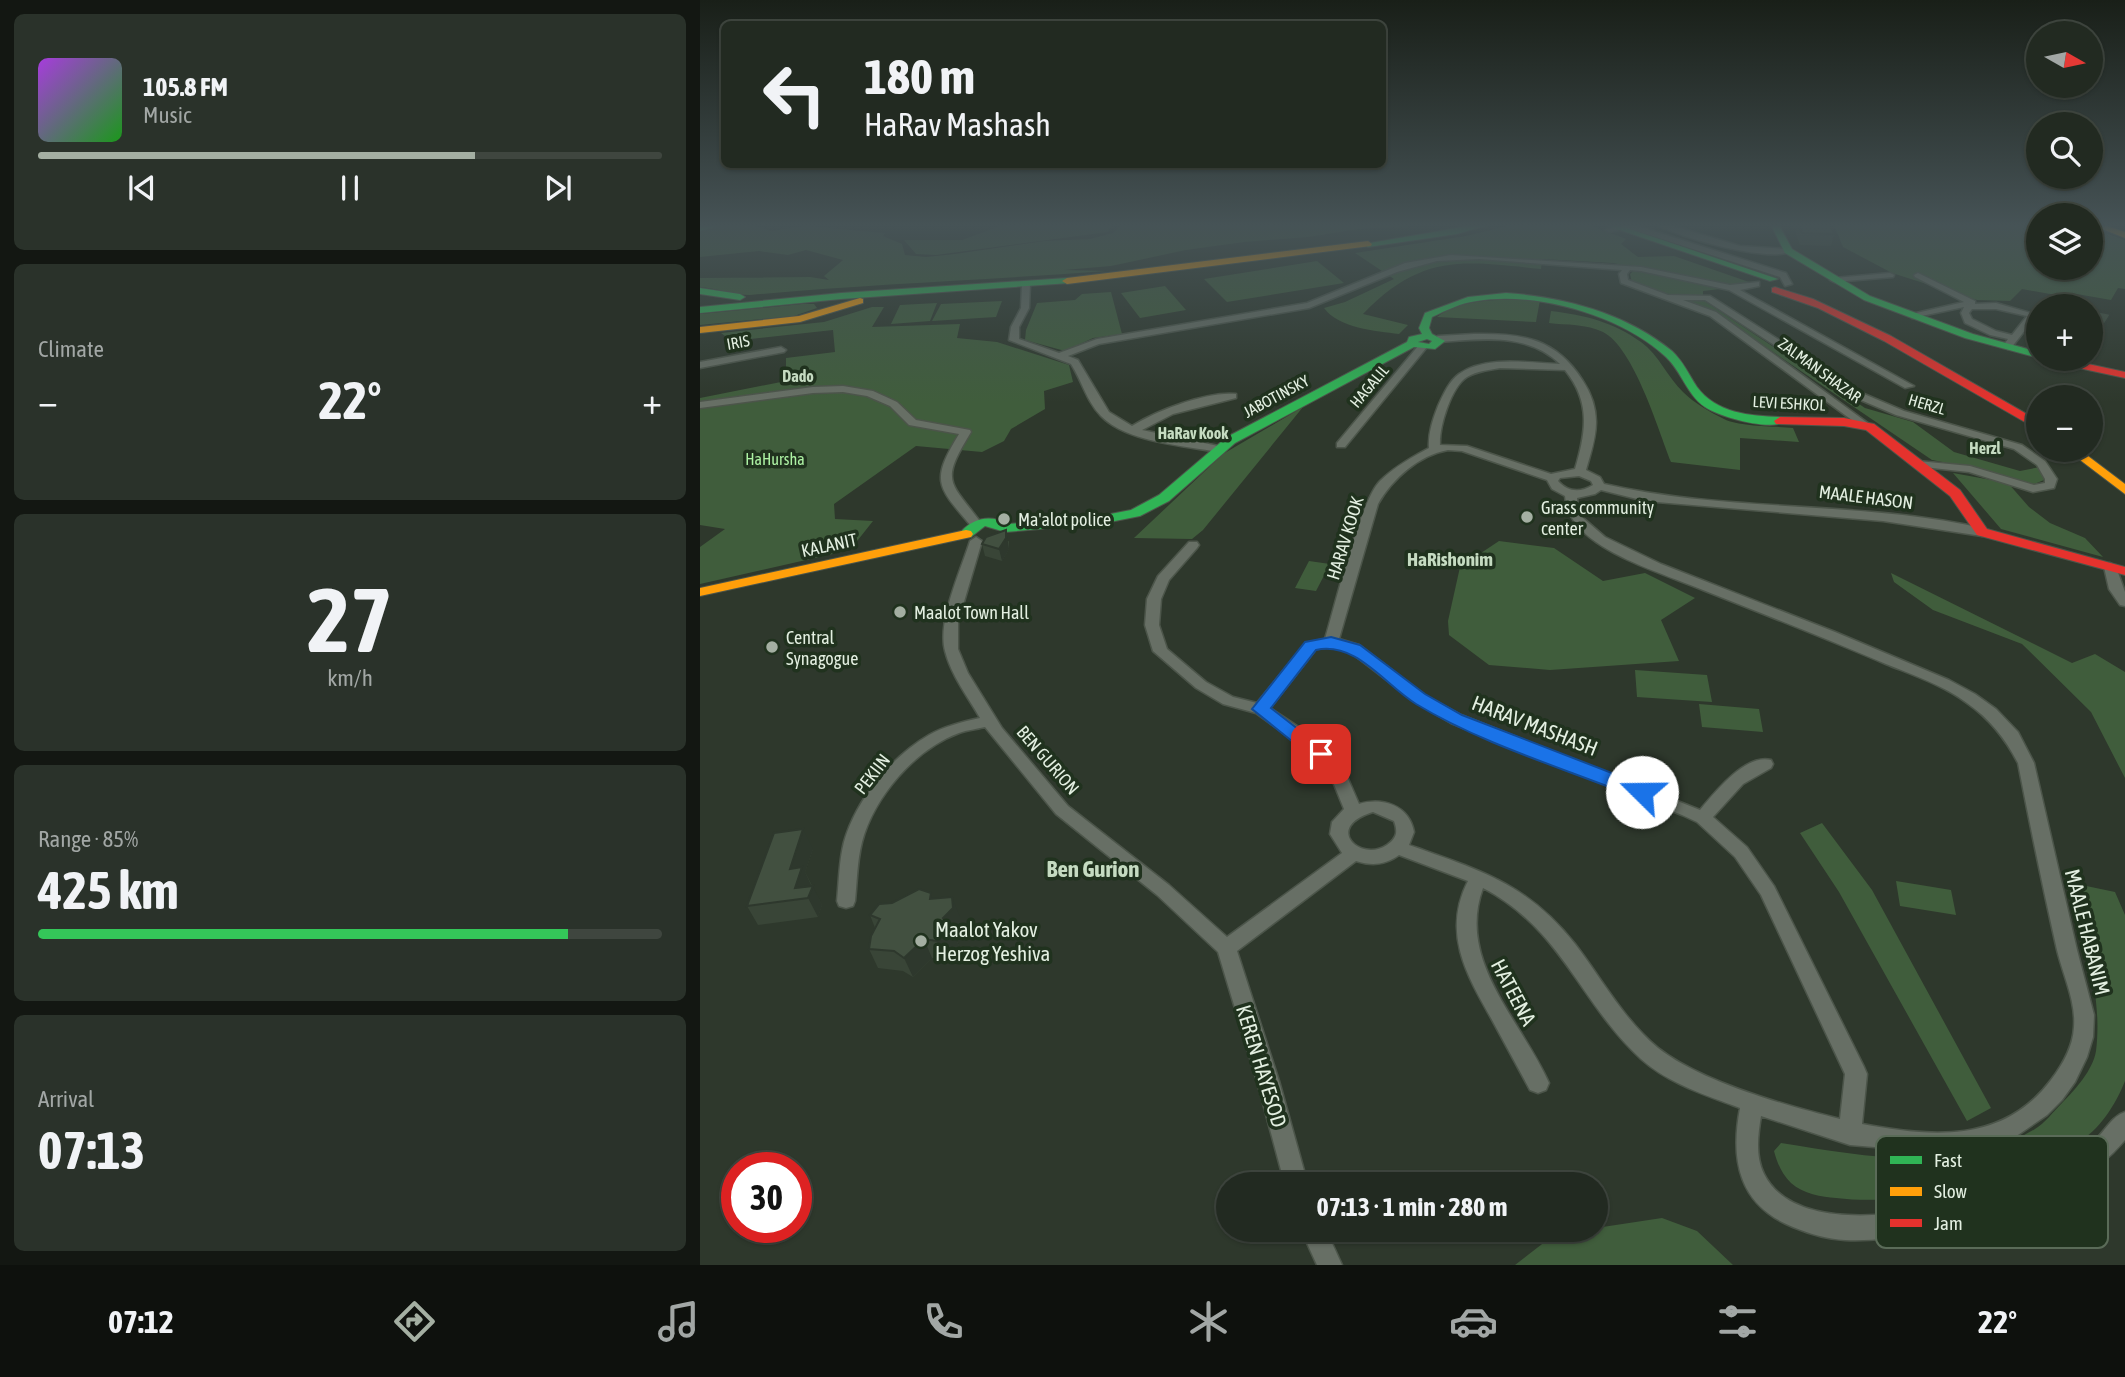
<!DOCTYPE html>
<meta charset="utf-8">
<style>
:root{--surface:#222a21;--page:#2a322a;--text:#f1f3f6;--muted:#a2a7a5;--line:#3f463f;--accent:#a4afa2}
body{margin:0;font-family:"Asap Condensed",sans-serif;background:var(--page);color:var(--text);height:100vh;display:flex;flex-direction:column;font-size:26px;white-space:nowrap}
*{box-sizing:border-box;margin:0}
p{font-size:23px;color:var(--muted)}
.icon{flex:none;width:38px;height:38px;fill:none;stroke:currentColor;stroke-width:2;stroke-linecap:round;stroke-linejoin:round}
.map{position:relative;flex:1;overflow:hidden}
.sheet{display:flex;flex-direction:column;gap:14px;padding:14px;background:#131712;width:700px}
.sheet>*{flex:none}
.top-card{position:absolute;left:21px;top:21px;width:665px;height:147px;border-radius:10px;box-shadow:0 2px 5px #0004,0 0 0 2px var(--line);background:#222a21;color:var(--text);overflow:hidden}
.needle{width:46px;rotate:99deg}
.fabs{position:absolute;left:1326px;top:21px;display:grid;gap:14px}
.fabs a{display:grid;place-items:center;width:77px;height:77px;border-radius:50%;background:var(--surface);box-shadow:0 2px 5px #0004,0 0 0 2px var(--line);font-size:35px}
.speed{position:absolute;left:21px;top:1152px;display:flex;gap:14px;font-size:35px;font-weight:700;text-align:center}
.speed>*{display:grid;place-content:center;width:91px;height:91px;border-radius:50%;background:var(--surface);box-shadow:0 2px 5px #0004,0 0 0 2px var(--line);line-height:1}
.speed .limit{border:10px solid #d22;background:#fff;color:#111}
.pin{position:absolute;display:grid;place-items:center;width:60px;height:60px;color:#fff;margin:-30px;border-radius:14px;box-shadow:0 4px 10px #0006}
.me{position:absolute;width:77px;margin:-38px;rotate:292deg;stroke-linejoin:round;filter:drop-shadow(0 0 5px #0008)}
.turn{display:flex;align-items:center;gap:24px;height:147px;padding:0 28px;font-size:32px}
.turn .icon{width:91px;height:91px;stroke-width:2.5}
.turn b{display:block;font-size:49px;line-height:60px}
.big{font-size:52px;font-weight:700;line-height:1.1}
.sheet .widget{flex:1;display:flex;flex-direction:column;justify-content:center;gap:10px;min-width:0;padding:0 24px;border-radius:10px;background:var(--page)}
.sheet .dial{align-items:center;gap:0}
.dial b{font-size:91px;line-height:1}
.song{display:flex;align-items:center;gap:21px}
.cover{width:84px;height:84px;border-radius:10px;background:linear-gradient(135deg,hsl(280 70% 55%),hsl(120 70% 35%))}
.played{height:7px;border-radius:4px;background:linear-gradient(90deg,var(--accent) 70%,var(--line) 70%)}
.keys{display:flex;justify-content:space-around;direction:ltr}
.heat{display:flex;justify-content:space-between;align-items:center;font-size:38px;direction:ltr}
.charge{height:10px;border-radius:5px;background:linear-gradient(90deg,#34c759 85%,var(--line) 0)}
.trip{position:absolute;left:516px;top:1172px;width:392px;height:70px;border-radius:35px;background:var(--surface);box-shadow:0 2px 5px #0004,0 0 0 2px var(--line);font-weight:700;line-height:70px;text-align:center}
.tabs{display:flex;height:112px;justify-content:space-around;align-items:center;background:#0e110d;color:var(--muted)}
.tabs .icon{width:49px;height:49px}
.tabs .active{color:var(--accent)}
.tabs b{font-size:32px;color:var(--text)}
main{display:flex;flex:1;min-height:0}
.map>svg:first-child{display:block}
</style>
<main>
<section class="sheet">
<div class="widget">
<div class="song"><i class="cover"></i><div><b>105.8 FM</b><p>Music</p></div></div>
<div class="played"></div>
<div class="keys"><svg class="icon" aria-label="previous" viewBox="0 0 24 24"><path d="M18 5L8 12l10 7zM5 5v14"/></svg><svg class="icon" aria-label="pause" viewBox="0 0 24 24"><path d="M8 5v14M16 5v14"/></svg><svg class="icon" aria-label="next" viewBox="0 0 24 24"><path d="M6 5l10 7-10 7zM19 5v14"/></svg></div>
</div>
<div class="widget"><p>Climate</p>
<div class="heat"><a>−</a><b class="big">22°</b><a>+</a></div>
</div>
<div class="widget dial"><b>27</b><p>km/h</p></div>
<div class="widget"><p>Range · 85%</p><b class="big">425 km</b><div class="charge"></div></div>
<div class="widget"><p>Arrival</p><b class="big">07:13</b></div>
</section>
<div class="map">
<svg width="1425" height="1265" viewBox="0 0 1425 1265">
<rect width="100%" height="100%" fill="#2e382c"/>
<!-- green -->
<path fill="#405d3c" d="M19 225H51L71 231 106 226 185 233 183 236 202 244 205 255 226 257 255 254 344 241 390 239 413 233 422 225H729L659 229 608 237 544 242 486 250 411 266 364 270 406 271C288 280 169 284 50 295 32 295 17 288 0 287V278L110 277 129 280 124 276 143 260 106 250 88 255 59 251 0 257V230Z
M303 225H412L408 232 236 255 216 254 204 240H262Z
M811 225H888L926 239 921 244 938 257 974 256 1049 282 1047 286 1003 291V300L1165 408 1213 422 1254 452 1320 471 1340 467 1344 480 1332 485 1279 469 1232 460 1017 314 932 283 930 274 936 268 913 263 842 259 841 269C763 261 722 253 663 314L708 325 699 334C676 331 638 328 624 308L645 302 694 279 655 253 766 236Z
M1134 225H1339V268H1391V228L1425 240V289L1418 288 1411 300 1371 293 1367 297 1322 289 1310 301 1277 300 1192 273 1143 247Z
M617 261 644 283 527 302 504 279Z
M465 286 486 310 440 318 421 293Z
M411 292 422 334 393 338 365 351 325 340 326 330 337 303 375 300 382 294Z
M840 300 836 322 737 317C764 296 808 300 840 300Z
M302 301 296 317 232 321 241 304Z
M237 303 230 321 191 324 200 305Z
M102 304H114L117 308 94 316 0 325V314Z
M172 307H184L172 327 260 324 257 338 297 342 369 365 373 382 344 391 345 409 311 429 304 441 282 452 216 446 134 504 135 519 173 521 150 550 0 584V547L25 529 0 525V398L86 381V358L135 352 133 330 32 341 21 333 124 322Z
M851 311C885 315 913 322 941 342 959 355 968 378 983 392 994 403 1010 412 1024 419 1040 427 1075 426 1093 428L1099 442 1040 438V470L971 462C958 429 934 348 903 332 887 324 866 325 849 323Z
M603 407 503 530 492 539 434 538 523 454Z
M1253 473 1308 483 1329 507 1350 523 1385 538 1403 557 1301 529Z
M799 541 854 548 903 581 945 573 995 598 961 620 979 661 850 670 789 665 749 635 748 621 760 567Z
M609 561 630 564 616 591 595 588Z
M1191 573 1372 663 1395 654 1425 672V778L1391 712 1322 644 1233 610 1194 582Z
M935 670 1007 675 1012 702 937 697Z
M999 704 1059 709 1063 732 1002 727Z
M1122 823 1172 890 1291 1108 1267 1121 1139 892 1100 833Z
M1196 881 1251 890 1256 915 1200 906Z
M1372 883 1415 892 1425 915V1081C1416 1104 1399 1131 1377 1143 1311 1182 1212 1207 1136 1198 1122 1197 1103 1194 1091 1183 1082 1174 1077 1163 1074 1151L1081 1143C1162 1156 1261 1175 1335 1129 1345 1123 1353 1112 1362 1103 1375 1090 1393 1070 1396 1051 1403 995 1383 937 1372 883Z
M962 1218 997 1231 1033 1265H815L855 1234 896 1230V1228Z"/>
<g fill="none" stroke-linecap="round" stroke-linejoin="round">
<defs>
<path id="street" d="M923 225 941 227 1086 273 1092 284 1085 286 1080 277 937 231 925 229 909 232 905 230Z
M958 225H970L1040 246 1088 249 1092 251C1069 263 981 238 958 225Z
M751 255 941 267 1030 285 1059 282V286L1040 290 1214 386 1205 388 1029 290 941 271 930 270 927 274 928 280 968 295 1010 296 1164 394 1204 411 1322 445 1345 461 1357 479 1354 488 1333 492 1269 472 1214 466V462L1218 461 1270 466 1334 485 1345 483V479L1337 465 1314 449 1196 415 1156 398 1005 300H983L1016 312 1169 424 1164 427 1160 426 1010 316 921 283 919 274 922 270 779 259 737 261 697 272 609 308 399 344 368 356 378 360 409 412 432 426C456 411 507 391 536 394V398L473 414 442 430 523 447 524 449 519 452C485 446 426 442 401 416 387 402 382 381 371 364L309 340 311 327 321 308 322 284 326 282 330 284 329 308 319 327V339L359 353 397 339 607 303 705 263Z
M1190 273 1194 275 1193 277 1134 282 1130 280 1134 278Z
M1218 273 1275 301V304L1296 303 1337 315 1311 348 1308 349 1303 346 1308 339 1290 335 1265 323 1261 313 1264 307 1212 318V314L1264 302 1215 277 1214 275ZM1272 309H1296L1327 316 1312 335 1296 331 1272 319 1269 313Z
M774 334C822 333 856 338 883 381 891 393 896 408 896 422 896 439 890 455 886 470L900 477 904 484C1029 513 1161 500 1286 529L1288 532 1282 536 1183 521 945 501 901 490 895 494 877 498 878 508 883 518 905 537 961 564 1135 632 1249 680 1275 694 1296 709 1318 732 1334 763 1377 950 1394 1015 1393 1037 1387 1057 1375 1082 1362 1100 1347 1115 1312 1139 1285 1149 1260 1154 1150 1145 1061 1116C1058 1134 1055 1156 1064 1174 1102 1251 1281 1202 1341 1175 1361 1167 1379 1154 1395 1140 1405 1131 1412 1116 1425 1112V1140C1410 1158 1392 1172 1372 1184 1345 1199 1316 1208 1287 1216 1241 1230 1193 1242 1145 1240 1127 1239 1110 1234 1093 1227 1039 1205 1030 1161 1040 1108 1006 1095 969 1084 941 1059 879 1002 863 930 783 888 756 961 821 1020 849 1083L846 1090 838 1093 830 1090C817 1066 804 1042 791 1018 766 974 742 932 768 881L699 855C685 865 672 866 656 861L537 951 579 1081 608 1185H585L557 1081 518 952 457 895 356 814 285 727C277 729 267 730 259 733 215 749 174 797 162 842 157 861 157 882 155 901L153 906 146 908 139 906 137 901C139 882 139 861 144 842 156 800 191 757 229 735 245 726 262 722 280 718 268 697 251 675 245 651 237 621 261 570 270 541L276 537 282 541 258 622V649L268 673 302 728 368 806 469 885 527 937 642 853 630 834 632 822 644 809 629 772 585 734 556 713 523 704 496 688 453 651 445 625 447 599 458 576 489 542H497L499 545 497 548 469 580 461 599 459 625 467 649 506 682 533 697 557 703 606 643 625 639C635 606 660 501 680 481 694 467 712 457 729 448 728 433 733 419 738 406 743 395 749 381 759 374 786 355 829 363 860 364 827 332 780 339 738 342L733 339 738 336ZM800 368 865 370C891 402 886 432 875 469L851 474 767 446 740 445C739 427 751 387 767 377 777 371 789 370 800 368ZM748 450 762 451 847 480 852 489 865 496C867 517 879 530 896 542 924 562 971 577 1003 590 1064 614 1125 638 1186 664 1213 675 1243 685 1267 703 1290 719 1305 738 1318 763 1330 825 1343 888 1357 950 1363 975 1376 1001 1374 1027 1373 1047 1363 1064 1351 1080 1303 1144 1232 1137 1162 1124L1167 1074 1164 1067 1074 886 1047 847 1013 817 1043 784 1071 768 1073 764 1071 760C1046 753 1014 793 1000 810L761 715 724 695 659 645 639 639 678 504C692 479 719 455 748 450ZM879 476 891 481 893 485C880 493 868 492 858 481L860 478ZM633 647 649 651 714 701 751 723 982 815 997 822 1035 857 1061 895 1145 1074 1140 1119C1087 1106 1001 1082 958 1048 924 1020 902 979 875 944 827 883 779 870 709 845L714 832C709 805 682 797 659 804L642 765 597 726 570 708 616 649ZM673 812 694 821C698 832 697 838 687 845 660 863 623 827 673 812Z
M719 345 727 347 645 447H637V443Z
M81 347 86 350 84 352 0 368V362Z
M143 386 173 391 197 402 216 420 270 430 271 432C240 483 249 480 282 524L280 527H272C237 486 230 482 259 434L209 425 190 406 167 396 143 392 113 393 0 408V402L113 387Z
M1410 563 1416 567 1425 592V606L1420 605 1409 589 1404 567Z
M601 1230H626L642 1265H617Z"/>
<path id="fast" d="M16 225 15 227 0 231V226Z
M774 225H788L757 234 668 247 664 244Z
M905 225H918L1078 279 1070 281Z
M1071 225H1079L1092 249 1170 296 1273 334 1339 352V358L1265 338 1164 300 1085 253Z
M367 278 370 279V283L141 299 0 313V307L141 293Z
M0 288 40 294 45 297 40 300 0 294Z
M806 293C864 297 926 313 972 351 983 361 989 375 997 387 1016 413 1050 416 1080 417L1086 421C1072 432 1020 417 1005 407 987 395 982 372 966 357 922 316 837 291 777 301 761 303 747 310 732 317L729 328 732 334 745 341 735 349 714 347 535 443 469 501 440 516 400 524 305 532 285 526 271 537H261L259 534C272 518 290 514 308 524L400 516 431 510 459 495 527 437 707 342 709 337 722 334 719 328 725 313 768 297ZM727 339 732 341 729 344 718 342Z"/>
<path id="slow" d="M1392 225H1404L1425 232V238Z
M668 241 672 244 671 246 367 284 362 281 367 278Z
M160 298 163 299V303L100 322 0 333V327L99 316Z
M1367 450H1380L1425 484V494Z
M266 530 271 531 273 534 271 537 0 596V588Z"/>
<path id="jam" d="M1075 287 1113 299 1191 336 1339 421V430L1184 341 1118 308 1072 292V288Z
M1346 359H1365L1425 372V378L1351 362Z
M1080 417 1144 418 1174 424 1260 490 1287 529 1425 567V575L1277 535 1250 496 1166 430 1144 426 1076 424 1074 421Z"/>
</defs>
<!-- street casing -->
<use href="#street" stroke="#4c554a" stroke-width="3"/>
<!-- fast casing -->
<use href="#fast" stroke="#4c554a" stroke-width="2"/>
<!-- slow casing -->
<use href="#slow" stroke="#4c554a" stroke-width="2"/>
<!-- jam casing -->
<use href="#jam" stroke="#4c554a" stroke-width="2"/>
<!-- street -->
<use href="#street" fill="#676f65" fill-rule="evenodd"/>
<!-- fast -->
<use href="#fast" fill="#30b455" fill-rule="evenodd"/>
<!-- slow -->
<use href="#slow" fill="#ff9f0a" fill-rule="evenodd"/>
<!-- jam -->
<use href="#jam" fill="#e5322d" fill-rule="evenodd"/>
</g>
<!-- wall -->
<path fill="#394537" d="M1093 225H1130L1134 234 1131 246 1100 245Z
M1339 315V344L1326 341 1333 323Z
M309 541V549L302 561 285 556 282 544Z
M113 849 105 872 122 905 118 917 58 925 47 906Z
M234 899 260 917V928L254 934 261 951 245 961 232 958 213 977 203 971 178 968 169 949 175 928 170 915 192 903Z"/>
<!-- shaded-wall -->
<path fill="#2e382d" d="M1411 314 1404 333 1391 354V350L1394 341Z
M306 530 309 549 302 561 299 549Z
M103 829 113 849 105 872 112 887 95 888 90 869Z
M113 886 122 905 118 917 108 898Z
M252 897 260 917V928L254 934 261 951 245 961 237 941 243 918Z
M224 939 232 958 213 977 204 958Z"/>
<!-- building -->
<path fill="#425040" stroke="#2e382d" stroke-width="2" d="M1099 225H1130L1134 234 1102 233Z
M1348 302 1372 306H1345Z
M1391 310 1411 314 1394 341H1391Z
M1339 315V324L1333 323Z
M306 530V538L299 549 282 544 286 537Z
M103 829 90 869 102 867 95 888 113 886 108 898 47 906 74 833Z
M219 889 231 893 230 899 252 897 253 908 243 918 253 931 237 941 224 939 204 958 194 951 169 949 171 936 180 919 170 915 179 904 192 903Z"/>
<!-- sky -->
<linearGradient id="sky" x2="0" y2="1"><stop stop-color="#191f18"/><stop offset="0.56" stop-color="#465356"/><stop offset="1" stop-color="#465356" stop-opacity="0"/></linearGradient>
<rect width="1425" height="402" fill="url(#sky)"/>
<!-- route -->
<path fill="#1a73e8" stroke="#114b97" stroke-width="2" d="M631 637 660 645 725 694 762 715 948 787 951 792 948 797H935C863 768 782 744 716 704 685 685 656 641 616 650L571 708 630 754 627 759H614L552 709 605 642Z"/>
<!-- markers -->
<g fill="#a4afa2" stroke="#20321e" stroke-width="2.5">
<circle cx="827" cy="517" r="7"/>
<circle cx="304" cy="519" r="7"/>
<circle cx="200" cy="612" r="7"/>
<circle cx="72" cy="647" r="7"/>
<circle cx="221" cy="941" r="7"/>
</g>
<g text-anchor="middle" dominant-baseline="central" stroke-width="7" stroke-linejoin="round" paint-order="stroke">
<!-- far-street labels -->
<g font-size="16" fill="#e3efe1" stroke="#20321e">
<text transform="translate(38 342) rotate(-10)">IRIS</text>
<text transform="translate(1120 370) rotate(36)">ZALMAN SHAZAR</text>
<text transform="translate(669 386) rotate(-50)">HAGALIL</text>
<text transform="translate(576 396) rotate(-28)">JABOTINSKY</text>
<text transform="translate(1089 403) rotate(3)">LEVI ESHKOL</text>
<text transform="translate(1227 404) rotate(16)">HERZL</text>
</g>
<!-- far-neighbourhood labels -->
<g font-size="16" font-weight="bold" fill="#c5dbc1" stroke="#20321e">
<text x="98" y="376">Dado</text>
<text x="493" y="433">HaRav Kook</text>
<text x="1285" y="448">Herzl</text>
</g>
<!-- far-park labels -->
<g font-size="16" fill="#adf2a4" stroke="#20321e">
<text x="75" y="459">HaHursha</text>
</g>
<!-- street labels -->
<g font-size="18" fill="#e3efe1" stroke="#20321e">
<text transform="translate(1166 497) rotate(7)">MAALE HASON</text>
<text transform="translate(645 538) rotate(-73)">HARAV KOOK</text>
<text transform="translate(129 545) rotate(-12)">KALANIT</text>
<text transform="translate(348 760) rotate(49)">BEN GURION</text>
<text transform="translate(172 774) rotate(-52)">PEKIIN</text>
</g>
<!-- poi labels -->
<g font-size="18" fill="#e3efe1" stroke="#20321e" text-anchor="start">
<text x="841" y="507">Grass community<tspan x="841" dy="21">center</tspan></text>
<text x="318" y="519">Ma'alot police</text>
<text x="214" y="612">Maalot Town Hall</text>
<text x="86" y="637">Central<tspan x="86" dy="21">Synagogue</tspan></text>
</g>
<!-- neighbourhood labels -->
<g font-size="19" font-weight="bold" fill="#c5dbc1" stroke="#20321e">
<text x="750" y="559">HaRishonim</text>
</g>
<!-- near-street labels -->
<g font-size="21" fill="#e3efe1" stroke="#20321e">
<text transform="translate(835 725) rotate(21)">HARAV MASHASH</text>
<text transform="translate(1388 932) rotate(76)">MAALE HABANIM</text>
<text transform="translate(814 992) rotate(62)">HATEENA</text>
<text transform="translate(562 1066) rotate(73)">KEREN HAYESOD</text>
</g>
<!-- near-poi labels -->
<g font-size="21" fill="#e3efe1" stroke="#20321e" text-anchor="start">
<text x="235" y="929">Maalot Yakov<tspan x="235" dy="24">Herzog Yeshiva</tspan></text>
</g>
<!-- near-neighbourhood labels -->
<g font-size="23" font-weight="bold" fill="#c5dbc1" stroke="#20321e">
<text x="393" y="869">Ben Gurion</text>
</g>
</g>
<!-- legend -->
<rect x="1176" y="1136" width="232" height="112" rx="10" fill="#20321e" stroke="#5a6b58" stroke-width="2"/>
<rect x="1190" y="1156" width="32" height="8" fill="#30b455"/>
<rect x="1190" y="1187" width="32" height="9" fill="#ff9f0a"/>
<rect x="1190" y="1219" width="32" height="8" fill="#e5322d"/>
<g font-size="19" fill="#e3efe1">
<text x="1234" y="1167">Fast</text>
<text x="1234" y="1198">Slow</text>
<text x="1234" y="1230">Jam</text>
</g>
</svg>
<div class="fabs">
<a><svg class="needle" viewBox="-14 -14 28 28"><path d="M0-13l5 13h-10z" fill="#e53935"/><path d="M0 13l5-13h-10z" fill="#a2a7a5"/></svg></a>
<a><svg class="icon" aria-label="search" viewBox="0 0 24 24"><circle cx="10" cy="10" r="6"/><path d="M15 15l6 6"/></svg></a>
<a><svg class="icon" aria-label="layers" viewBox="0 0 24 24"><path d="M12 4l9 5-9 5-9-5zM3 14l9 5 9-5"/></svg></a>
<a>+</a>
<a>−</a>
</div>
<div class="speed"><div class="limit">30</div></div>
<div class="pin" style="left:621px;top:754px;background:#d93025"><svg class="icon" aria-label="arrive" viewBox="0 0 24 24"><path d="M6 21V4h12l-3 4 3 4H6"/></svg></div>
<svg class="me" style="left:942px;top:792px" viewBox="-20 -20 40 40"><circle r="19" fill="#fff"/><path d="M0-13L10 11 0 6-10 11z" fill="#1a73e8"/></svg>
<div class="trip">07:13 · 1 min · 280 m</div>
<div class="top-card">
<div class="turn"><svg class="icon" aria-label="left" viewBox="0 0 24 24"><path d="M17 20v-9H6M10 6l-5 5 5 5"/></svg><div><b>180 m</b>HaRav Mashash</div></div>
</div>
</div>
</main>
<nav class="tabs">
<b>07:12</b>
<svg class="icon active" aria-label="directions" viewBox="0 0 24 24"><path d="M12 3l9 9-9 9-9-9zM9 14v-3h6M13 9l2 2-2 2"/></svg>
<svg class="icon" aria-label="music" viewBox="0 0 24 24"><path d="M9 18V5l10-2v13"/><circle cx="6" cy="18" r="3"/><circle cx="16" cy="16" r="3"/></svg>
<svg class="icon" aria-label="phone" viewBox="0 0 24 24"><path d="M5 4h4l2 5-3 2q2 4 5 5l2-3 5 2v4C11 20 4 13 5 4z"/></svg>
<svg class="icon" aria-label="climate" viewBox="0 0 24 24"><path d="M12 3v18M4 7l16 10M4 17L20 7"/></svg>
<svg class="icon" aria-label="car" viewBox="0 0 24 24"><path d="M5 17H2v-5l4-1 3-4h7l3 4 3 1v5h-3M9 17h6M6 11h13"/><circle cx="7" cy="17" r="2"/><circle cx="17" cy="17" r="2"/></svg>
<svg class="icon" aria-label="filters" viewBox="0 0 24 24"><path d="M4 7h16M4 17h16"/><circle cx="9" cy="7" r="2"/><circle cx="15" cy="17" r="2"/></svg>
<b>22°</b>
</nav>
